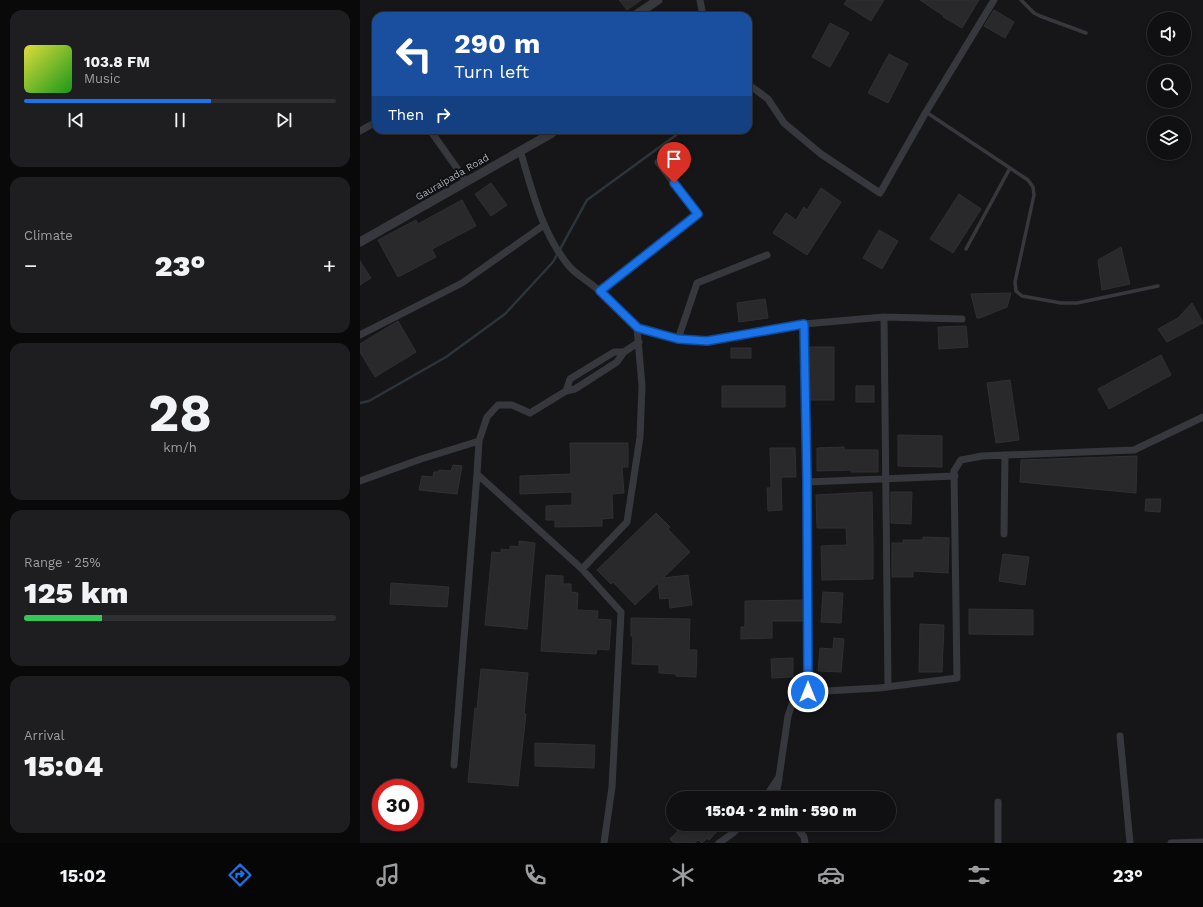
<!DOCTYPE html>
<meta charset="utf-8">
<style>
:root{--surface:#101012;--page:#1e1e20;--text:#f1f3f6;--muted:#9c9d9f;--line:#303032;--accent:#1a73e8}
body{margin:0;font-family:"Work Sans",sans-serif;background:var(--page);color:var(--text);height:100vh;display:flex;flex-direction:column;font-size:15px;white-space:nowrap}
*{box-sizing:border-box;margin:0}
p{font-size:13px;color:var(--muted)}
.icon{flex:none;width:22px;height:22px;fill:none;stroke:currentColor;stroke-width:2;stroke-linecap:round;stroke-linejoin:round}
.map{position:relative;flex:1;overflow:hidden}
.details{display:flex;flex-direction:column;gap:10px;padding:10px;background:#09090a;width:360px}
.details>*{flex:none}
.hud{position:absolute;left:12px;top:12px;width:380px;height:122px;border-radius:12px;box-shadow:0 2px 6px #0003,0 0 0 1px var(--line);background:#1a4fa0;color:#fff;overflow:hidden}
.buttons{position:absolute;left:787px;top:12px;display:grid;gap:8px}
.buttons a{display:grid;place-items:center;width:44px;height:44px;border-radius:50%;background:var(--surface);box-shadow:0 2px 6px #0003,0 0 0 1px var(--line);font-size:20px}
.speed{position:absolute;left:12px;top:779px;display:flex;gap:8px;font-size:20px;font-weight:700;text-align:center}
.speed>*{display:grid;place-content:center;width:52px;height:52px;border-radius:50%;background:var(--surface);box-shadow:0 2px 6px #0003,0 0 0 1px var(--line);line-height:1}
.speed .limit{border:6px solid #d22;background:#fff;color:#111}
.pin{position:absolute;display:grid;place-items:center;width:34px;height:34px;color:#fff;margin:-41px -17px;border-radius:50% 50% 50% 0;rotate:-45deg;box-shadow:0 0 4px #0007}
.pin .icon{rotate:45deg}
.me{position:absolute;width:44px;margin:-22px;rotate:0deg;stroke-linejoin:round;filter:drop-shadow(0 0 3px #0008)}
.turn{display:flex;align-items:center;gap:14px;height:84px;padding:0 16px;font-size:18px}
.turn .icon{width:52px;height:52px;stroke-width:2.5}
.turn b{display:block;font-size:28px;line-height:34px}
.then{display:flex;align-items:center;height:38px;padding:0 16px;background:#0003;gap:8px;font-size:15px}
.big{font-size:30px;font-weight:800;line-height:1.1}
.details .card{flex:1;display:flex;flex-direction:column;justify-content:center;gap:6px;min-width:0;padding:0 14px;border-radius:12px;background:var(--page)}
.details .dial{align-items:center;gap:0}
.dial b{font-size:52px;line-height:1}
.song{display:flex;align-items:center;gap:12px}
.cover{width:48px;height:48px;border-radius:6px;background:linear-gradient(135deg,hsl(60 70% 55%),hsl(120 70% 35%))}
.played{height:4px;border-radius:2px;background:linear-gradient(90deg,var(--accent) 60%,var(--line) 60%)}
.keys{display:flex;justify-content:space-around;direction:ltr}
.heat{display:flex;justify-content:space-between;align-items:center;font-size:22px;direction:ltr}
.charge{height:6px;border-radius:3px;background:linear-gradient(90deg,#34c759 25%,var(--line) 0)}
.trip{position:absolute;left:306px;top:791px;width:230px;height:40px;border-radius:20px;background:var(--surface);box-shadow:0 2px 6px #0003,0 0 0 1px var(--line);font-weight:800;line-height:40px;text-align:center}
.dock{display:flex;height:64px;justify-content:space-around;align-items:center;background:#060607;color:var(--muted)}
.dock .icon{width:28px;height:28px}
.dock .active{color:var(--accent)}
.dock b{font-size:18px;color:var(--text)}
main{display:flex;flex:1;min-height:0}
.map>svg:first-child{display:block}
</style>
<main>
<section class="details">
<div class="card">
<div class="song"><i class="cover"></i><div><b>103.8 FM</b><p>Music</p></div></div>
<div class="played"></div>
<div class="keys"><svg class="icon" aria-label="previous" viewBox="0 0 24 24"><path d="M18 5L8 12l10 7zM5 5v14"/></svg><svg class="icon" aria-label="pause" viewBox="0 0 24 24"><path d="M8 5v14M16 5v14"/></svg><svg class="icon" aria-label="next" viewBox="0 0 24 24"><path d="M6 5l10 7-10 7zM19 5v14"/></svg></div>
</div>
<div class="card"><p>Climate</p>
<div class="heat"><a>−</a><b class="big">23°</b><a>+</a></div>
</div>
<div class="card dial"><b>28</b><p>km/h</p></div>
<div class="card"><p>Range · 25%</p><b class="big">125 km</b><div class="charge"></div></div>
<div class="card"><p>Arrival</p><b class="big">15:04</b></div>
</section>
<div class="map">
<svg width="843" height="843" viewBox="0 0 843 843">
<rect width="100%" height="100%" fill="#161618"/>
<g fill="none" stroke-linecap="round" stroke-linejoin="round">
<!-- stream -->
<path stroke="#2c353c" stroke-width="2.5" d="M0 403 9 401 86 357 145 314 193 262 227 200 323 130"/>
</g>
<!-- building -->
<path fill="#29292c" stroke="#303034" d="M259 0H281L267 10Z
M487 0H524L511 21 484 4Z
M560 0H619L602 28 583 17 584 16Z
M634 10 654 22 645 38 624 26Z
M470 23 489 33 470 67 452 57Z
M529 54 548 64 528 103 508 93Z
M131 183 147 205 131 216 115 194Z
M461 188 481 202 447 255 413 233 426 213 436 220 444 207 447 210Z
M599 194 621 209 593 253 570 239Z
M102 200 116 226 72 249 76 257 38 277 18 240 56 220 58 224Z
M519 230 538 241 522 269 503 258Z
M761 247 770 284 742 290 738 260Z
M0 261 11 278 0 285Z
M651 293 647 307 620 318H617L611 294Z
M405 299 408 318 379 322 377 303Z
M832 303 843 323 807 342 798 329 818 318Z
M38 321 56 352 15 377 0 352V344Z
M606 326 608 347 579 349 578 327Z
M449 347H474V400H450Z
M371 348H391V358H371Z
M801 355 811 375 749 409 738 389Z
M650 380 659 440 636 443 627 383Z
M362 386H425V407H362Z
M496 386H514V402H496Z
M538 435 582 436V467L538 466Z
M210 443H268V467H262L264 493 252 494 253 518 242 519V526L195 527V520H186V506L212 505V492L160 494V476L211 474Z
M484 447V450H518V472H491V470L457 471V448Z
M410 448H435L436 477H421L422 510 408 511 407 488H411Z
M777 456 776 493 660 482 661 460Z
M93 465 102 466 97 494 59 490 62 476 73 477 74 472H79V470L91 471Z
M512 492 513 544V579L462 580 461 546 487 545 486 528H457L456 495Z
M531 492H552L551 524 531 523Z
M786 499H801L800 512 785 511Z
M296 513 310 527 308 529 330 552 303 578 328 575 332 605 310 608 309 598 300 599 298 583 275 605 253 582 251 584 237 570Z
M563 537 589 538 588 573 553 571V577H532V543H543V540H563Z
M159 541 175 543 167 629 125 625 132 552 141 553V549L150 550V546L159 547Z
M643 554 669 557 665 585 639 581Z
M186 575 203 576V584H211V592L218 593 217 610 238 611 237 619 251 620 249 650 237 649 236 654 181 651Z
M31 583 89 587 87 607 30 604Z
M463 592 483 593 481 623 461 622Z
M443 600V621H412V638L381 639V627H385V601Z
M609 609 673 610V635L609 634Z
M271 618 330 619 329 650H337L336 677 316 676V674L299 673V665L272 664 273 636H271Z
M560 624 584 625 582 672H559Z
M474 638 484 639 481 672 458 671 460 648 473 649Z
M433 658V677L412 678 411 659Z
M121 669 168 673 164 714H166L158 786 108 782 115 708 117 709Z
M175 743 235 745 234 768 175 766Z
M310 824H364L349 840 347 838 342 843 338 840 335 843H314L310 839 318 831Z"/>
<g fill="none" stroke-linecap="round" stroke-linejoin="round">
<!-- service -->
<path stroke="#37383d" stroke-width="3.5" d="M661 0 674 13 680 16 726 33
M566 112 668 180 673 187 674 195 655 282 656 291 662 296 701 303H717L798 286
M606 249 650 168"/>
<!-- minor -->
<path stroke="#37383d" stroke-width="7" d="M340 0 343 16
M388 84 408 99 424 123 461 154 520 193 566 112 634 0
M70 130 106 181
M0 131 16 122
M160 150C172 190 181 231 208 265 215 274 227 280 236 288 251 300 264 315 277 328L282 386 280 437 267 522 222 569 261 612 252 787 244 843
M240 291 338 214 298 162
M524 317 602 319
M444 324 447 482 448 692
M277 328 318 339 347 341 444 324 524 317 528 687
M0 335 102 283 184 225
M318 339 337 283 407 255
M206 391 215 389 257 362 264 352
M117 474 119 441
M0 481 61 459 119 441 127 417 138 405H152L170 413 206 391 210 379 254 352H264L279 342
M447 482 595 476
M644 534 645 455
M760 736 770 843
M94 765 117 474 222 569
M405 798 419 777 428 716 432 704 441 695 448 692 519 688 597 678 594 471 601 460 622 456 774 450 843 417
M417 798 416 795 419 779
M434 824 444 837 445 843
M359 843 373 833 382 824
M638 843V802
M811 843 843 842"/>
<!-- tertiary -->
<path stroke="#37383d" stroke-width="9" d="M274 16 298 0
M0 242 192 133 194 130"/>
</g>
<g fill="none" stroke-linecap="round" stroke-linejoin="round">
<defs>
<path id="route" d="M314 183 338 214 240 291 278 328 318 339 347 341 444 324 447 482 448 692"/>
</defs>
<!-- route casing -->
<use href="#route" stroke="#114b97" stroke-width="10"/>
<!-- route -->
<use href="#route" stroke="#1a73e8" stroke-width="7"/>
</g>
<g text-anchor="middle" dominant-baseline="central" stroke-width="4" stroke-linejoin="round" paint-order="stroke">
<!-- street labels -->
<g font-size="10" fill="#a8adb8" stroke="#111113">
<text transform="translate(92 177) rotate(-30)">Gauraipada Road</text>
</g>
</g>
</svg>
<div class="buttons">
<a><svg class="icon" aria-label="sound" viewBox="0 0 24 24"><path d="M4 9h4l5-4v14l-5-4H4zM17 9q2 3 0 6"/></svg></a>
<a><svg class="icon" aria-label="search" viewBox="0 0 24 24"><circle cx="10" cy="10" r="6"/><path d="M15 15l6 6"/></svg></a>
<a><svg class="icon" aria-label="layers" viewBox="0 0 24 24"><path d="M12 4l9 5-9 5-9-5zM3 14l9 5 9-5"/></svg></a>
</div>
<div class="speed"><div class="limit">30</div></div>
<div class="pin" style="left:314px;top:183px;background:#d93025"><svg class="icon" aria-label="arrive" viewBox="0 0 24 24"><path d="M6 21V4h12l-3 4 3 4H6"/></svg></div>
<svg class="me" style="left:448px;top:692px" viewBox="-20 -20 40 40"><circle r="17" fill="#1a73e8" stroke="#fff" stroke-width="3"/><path d="M0-11L8 9 0 5-8 9z" fill="#fff"/></svg>
<div class="trip">15:04 · 2 min · 590 m</div>
<div class="hud">
<div class="turn"><svg class="icon" aria-label="left" viewBox="0 0 24 24"><path d="M17 20v-9H6M10 6l-5 5 5 5"/></svg><div><b>290 m</b>Turn left</div></div>
<div class="then">Then<svg class="icon" aria-label="right" viewBox="0 0 24 24"><path d="M7 20v-9h11M14 6l5 5-5 5"/></svg></div>
</div>
</div>
</main>
<nav class="dock">
<b>15:02</b>
<svg class="icon active" aria-label="directions" viewBox="0 0 24 24"><path d="M12 3l9 9-9 9-9-9zM9 14v-3h6M13 9l2 2-2 2"/></svg>
<svg class="icon" aria-label="music" viewBox="0 0 24 24"><path d="M9 18V5l10-2v13"/><circle cx="6" cy="18" r="3"/><circle cx="16" cy="16" r="3"/></svg>
<svg class="icon" aria-label="phone" viewBox="0 0 24 24"><path d="M5 4h4l2 5-3 2q2 4 5 5l2-3 5 2v4C11 20 4 13 5 4z"/></svg>
<svg class="icon" aria-label="climate" viewBox="0 0 24 24"><path d="M12 3v18M4 7l16 10M4 17L20 7"/></svg>
<svg class="icon" aria-label="car" viewBox="0 0 24 24"><path d="M5 17H2v-5l4-1 3-4h7l3 4 3 1v5h-3M9 17h6M6 11h13"/><circle cx="7" cy="17" r="2"/><circle cx="17" cy="17" r="2"/></svg>
<svg class="icon" aria-label="filters" viewBox="0 0 24 24"><path d="M4 7h16M4 17h16"/><circle cx="9" cy="7" r="2"/><circle cx="15" cy="17" r="2"/></svg>
<b>23°</b>
</nav>
